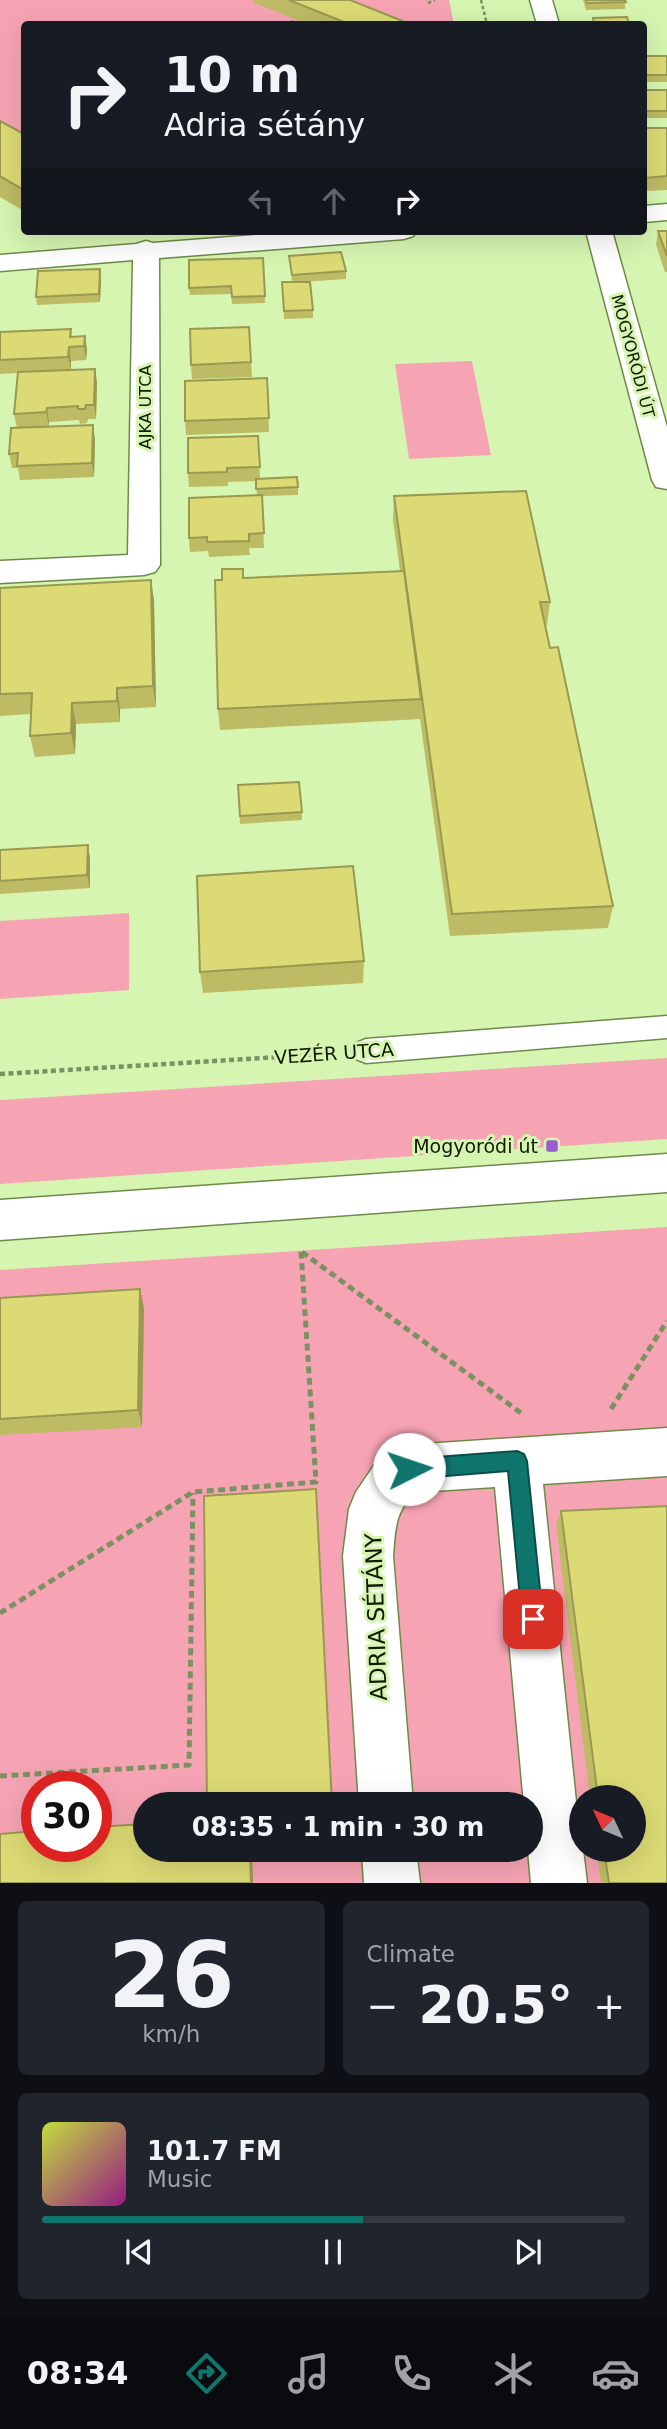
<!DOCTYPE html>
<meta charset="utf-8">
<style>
:root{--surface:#171b24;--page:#20242c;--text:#f1f3f6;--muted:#9ea1a6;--line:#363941;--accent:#0f766e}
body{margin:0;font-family:"DejaVu Sans",sans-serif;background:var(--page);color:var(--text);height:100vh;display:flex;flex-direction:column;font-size:26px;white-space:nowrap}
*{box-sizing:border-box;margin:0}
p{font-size:23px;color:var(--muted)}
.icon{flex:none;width:38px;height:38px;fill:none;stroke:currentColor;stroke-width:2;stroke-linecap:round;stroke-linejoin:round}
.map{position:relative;height:1883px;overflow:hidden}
.panel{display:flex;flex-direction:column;gap:18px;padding:18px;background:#0d0f14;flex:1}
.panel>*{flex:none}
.hud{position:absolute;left:21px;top:21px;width:626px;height:214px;border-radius:7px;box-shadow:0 7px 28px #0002;background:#171b24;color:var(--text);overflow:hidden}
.needle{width:46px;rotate:314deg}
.tools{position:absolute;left:569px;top:1785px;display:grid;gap:14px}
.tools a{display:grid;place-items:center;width:77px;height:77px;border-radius:50%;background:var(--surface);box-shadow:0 7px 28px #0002;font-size:35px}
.speed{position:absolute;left:21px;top:1771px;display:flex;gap:14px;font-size:35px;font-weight:700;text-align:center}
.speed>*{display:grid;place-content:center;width:91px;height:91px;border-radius:50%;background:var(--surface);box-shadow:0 7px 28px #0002;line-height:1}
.speed .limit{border:10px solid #d22;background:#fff;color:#111}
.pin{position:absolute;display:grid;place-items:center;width:60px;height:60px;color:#fff;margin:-30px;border-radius:14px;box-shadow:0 4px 10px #0006}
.me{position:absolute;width:77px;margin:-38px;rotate:86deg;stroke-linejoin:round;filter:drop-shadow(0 0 5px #0008)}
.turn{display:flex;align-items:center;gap:24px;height:147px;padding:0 28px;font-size:32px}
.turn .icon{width:91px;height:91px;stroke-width:2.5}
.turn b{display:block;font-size:49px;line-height:60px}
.lanes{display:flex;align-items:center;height:66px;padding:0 28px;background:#0003;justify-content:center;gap:35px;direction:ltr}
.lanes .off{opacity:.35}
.big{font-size:52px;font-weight:800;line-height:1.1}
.panel .card{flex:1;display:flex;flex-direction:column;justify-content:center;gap:10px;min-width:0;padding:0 24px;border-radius:10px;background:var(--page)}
.panel .dial{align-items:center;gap:0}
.dial b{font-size:91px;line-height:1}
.song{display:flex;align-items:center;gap:21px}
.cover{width:84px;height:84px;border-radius:10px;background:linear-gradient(135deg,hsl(70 70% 55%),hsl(310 70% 35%))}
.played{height:7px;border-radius:4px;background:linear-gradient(90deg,var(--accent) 55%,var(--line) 55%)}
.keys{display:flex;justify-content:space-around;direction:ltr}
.heat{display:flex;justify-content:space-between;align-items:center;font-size:38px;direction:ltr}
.panel .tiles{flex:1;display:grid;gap:18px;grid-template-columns:1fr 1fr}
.card:last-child{grid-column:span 2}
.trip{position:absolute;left:133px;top:1792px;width:410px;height:70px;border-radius:35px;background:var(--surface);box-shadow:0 7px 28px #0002;font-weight:800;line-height:70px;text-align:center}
.dock{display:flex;height:112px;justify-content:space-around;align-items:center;background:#090b0e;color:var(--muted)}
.dock .icon{width:49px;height:49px}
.dock .active{color:var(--accent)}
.dock b{font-size:32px;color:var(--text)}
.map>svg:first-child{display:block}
</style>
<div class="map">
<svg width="667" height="1883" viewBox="0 0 667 1883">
<rect width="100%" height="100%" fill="#d6f5b0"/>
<!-- green -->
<path fill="#f6a4b3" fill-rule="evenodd" d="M0 0H449L454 24H24V134L0 121Z
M472 361 491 455 409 459 395 364Z
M129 913V990L0 999V921Z
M667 1058V1139L0 1184V1100Z
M667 1227V1883H0V1270ZM37 1787H96V1846H37ZM581 1797H634V1850H581ZM145 1804H530V1850H145Z"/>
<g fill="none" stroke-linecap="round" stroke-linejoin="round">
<defs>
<path id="service" d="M667 1016V1038L366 1063 356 1059 352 1051 356 1043 366 1039Z"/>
<path id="minor" d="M667 204V220L644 222V206Z
M306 231H417L413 236 404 239 159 258 160 565 155 572 144 575 0 583V561L128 555 133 260 0 271V255L136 244 146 241 153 243Z
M667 1428V1476L543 1484 581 1850H583L587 1883H531L528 1850 530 1804H524L495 1487 417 1492C395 1508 395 1531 393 1556L413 1804H359L343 1556 349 1509 356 1492 375 1464 409 1445Z
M362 1850H416L420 1883H364Z"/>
<path id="tertiary" d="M530 0H552L559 24H537Z
M586 231H612L667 427V489L656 487 652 480Z
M667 1154V1192L0 1240V1200Z"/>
</defs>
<!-- service casing -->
<use href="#service" stroke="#6e8a49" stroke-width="3"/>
<!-- minor casing -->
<use href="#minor" stroke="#6e8a49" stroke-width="3"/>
<!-- tertiary casing -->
<use href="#tertiary" stroke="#6e8a49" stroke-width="3"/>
<!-- path-far2 -->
<path stroke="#7c9161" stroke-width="2.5" stroke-dasharray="3.5 2.5" stroke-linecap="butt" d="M481 0 487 24
M428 3 435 0
M286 24 293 21"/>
<!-- path-far1 -->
<path stroke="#7c9161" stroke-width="4.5" stroke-dasharray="5 3.5" stroke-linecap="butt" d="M0 1074 330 1054"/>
<!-- path -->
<path stroke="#7c9161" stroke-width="5" stroke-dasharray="7 4.5" stroke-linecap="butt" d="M302 1252 521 1413
M611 1409 667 1321
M0 1613 193 1492 316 1482 301 1251
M0 1776 189 1765 193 1493"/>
<!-- service -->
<use href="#service" fill="#fff" fill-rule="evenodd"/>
<!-- minor -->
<use href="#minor" fill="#fff" fill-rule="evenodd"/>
<!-- tertiary -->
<use href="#tertiary" fill="#fff" fill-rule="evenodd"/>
</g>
<!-- wall -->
<path fill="#bdbb64" d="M253 0H350L410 24H307L253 2Z
M583 0H625V9L586 10Z
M644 56H667V82H644Z
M644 90H667V118H644Z
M0 121 24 134V211L0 197Z
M644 128H667V190L644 191Z
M658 231H667V272H665L656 245Z
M289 256 346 271V279L301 282 313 310V318L284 319 282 282H292Z
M263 258 265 303 232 304 231 294 190 295 189 288Z
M100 269 101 277 100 302 37 305 36 297Z
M249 327 252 377 192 379 191 365Z
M71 329 72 337 85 336 87 350 86 360 71 361V370L95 369 97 383 96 419H88L87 423 80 424 79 420 49 422V426L17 428 14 414 17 373 0 374V332Z
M267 378 269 432 186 435 185 421Z
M258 436 260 479 298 487V495L262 496 264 548H249L250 555 209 557 208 551 190 552 189 538 257 496 256 481 228 482V486L189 487 188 473Z
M95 439 94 477 20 480 18 468H12L9 454Z
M394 496 550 602 547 625H545L613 906 608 928 450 936 420 719 220 730 218 709 222 580 244 578 400 571 393 520Z
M151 580 154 601 156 707 120 709V722L76 724 75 754 35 757 30 736 31 714 0 716V588Z
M238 785 302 812V820L240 824Z
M88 845 90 859V888L0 894V850Z
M364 961 363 983 203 993 200 972Z
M140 1289 144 1308 142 1427 0 1435V1298Z
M561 1511 667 1883H601L597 1850H634V1797H590L556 1524Z"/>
<!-- shaded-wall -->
<path fill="#9a9951" d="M100 269 101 277 100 302 99 294Z
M85 336 87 350 86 360 84 346Z
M69 347 71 361V371L68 357Z
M95 369 97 383 96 419 94 405Z
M47 408 49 422V426L46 412Z
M93 425 95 439 94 477 92 463Z
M151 580 154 601 156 707 153 686Z
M117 688 120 709V722L117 701Z
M72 703 76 724 75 754 71 733Z
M88 845 90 859V888L87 875Z
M140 1289 144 1308 142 1427 138 1410Z
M250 1850H252L253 1883H251Z"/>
<!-- building -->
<path fill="#dcda74" stroke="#9a9951" stroke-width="2" d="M289 0H350L410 24H349Z
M586 0H625L626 2 587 3Z
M627 17 629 24H594L593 18Z
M644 56H667V75H644Z
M644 90H667V111H644Z
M0 121 24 134V190L0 176Z
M644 128H667V176L645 178 644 173Z
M658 231H667V256Z
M341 252 346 271 292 275 289 256Z
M263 258 265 296 232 297 231 286 189 288V260Z
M100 269 99 294 36 297 38 271Z
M282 282H310L313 310 284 311Z
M249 327 251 362 191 365 190 329Z
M71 329 70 337 85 336 84 346 69 347 68 357 0 360V332Z
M95 369 94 405H86L85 409H78V406L47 408 46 412 14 414 18 372Z
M267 378 269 418 185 421V381Z
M93 425 92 463 17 466 18 453 9 454 11 428Z
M258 436 260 467 227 468V472L188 473V438Z
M297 477 298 487 256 489V479Z
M526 491 550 602H540L550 648 558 647 613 906 452 914 394 496Z
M262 495 264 533 249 534V541L207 542V537L189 538V498Z
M222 569H243V578L404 571 421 699 218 709 215 580H222Z
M151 580 153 686 117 688V701L72 703 71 733 30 736 32 693 0 694V588Z
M299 782 302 812 240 816 238 785Z
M88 845 87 875 0 881V850Z
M353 866 364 961 200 972 197 876Z
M140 1289 138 1410 0 1419V1298Z
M316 1489 332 1804H207L204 1496Z
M667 1506V1883H609L604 1850H634V1797H598L561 1511Z
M145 1824V1850H250L251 1883H0V1834L37 1831V1846H96V1827Z"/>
<!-- route -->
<path fill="#0f766e" stroke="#0a4d48" stroke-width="2" d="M517 1451 524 1454 527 1461 543 1619 540 1627 533 1630 525 1627 522 1619 508 1471 409 1479 402 1476 399 1469 402 1462 409 1459Z"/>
<!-- markers -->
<rect fill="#9d5bd1" stroke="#d6f5b0" stroke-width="2.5" x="545" y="1139" width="14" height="14" rx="3.5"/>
<g text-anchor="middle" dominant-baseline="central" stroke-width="6" stroke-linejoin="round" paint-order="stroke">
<!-- far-street labels -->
<g font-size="16" fill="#101a02" stroke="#d6f5b0">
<text transform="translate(633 356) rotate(75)">MOGYORÓDI ÚT</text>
<text transform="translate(145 407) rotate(-90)">AJKA UTCA</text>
</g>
<!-- street labels -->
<g font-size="19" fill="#101a02" stroke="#d6f5b0">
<text transform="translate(334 1053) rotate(-4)">VEZÉR UTCA</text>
</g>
<!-- poi labels -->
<g font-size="19" fill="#101a02" stroke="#d6f5b0" text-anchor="end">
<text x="538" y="1146">Mogyoródi út</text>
</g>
<!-- near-street labels -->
<g font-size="23" fill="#101a02" stroke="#d6f5b0">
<text transform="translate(376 1617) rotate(-92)">ADRIA SÉTÁNY</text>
</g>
</g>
</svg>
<div class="tools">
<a><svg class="needle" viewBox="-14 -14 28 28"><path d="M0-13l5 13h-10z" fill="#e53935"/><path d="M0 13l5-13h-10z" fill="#9ea1a6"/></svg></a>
</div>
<div class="speed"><div class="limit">30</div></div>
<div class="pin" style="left:533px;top:1619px;background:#d93025"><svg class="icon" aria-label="arrive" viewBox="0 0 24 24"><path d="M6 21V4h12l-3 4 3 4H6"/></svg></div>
<svg class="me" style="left:409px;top:1469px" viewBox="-20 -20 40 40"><circle r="19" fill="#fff"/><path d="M0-13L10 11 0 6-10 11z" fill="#0f766e"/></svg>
<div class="trip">08:35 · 1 min · 30 m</div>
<div class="hud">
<div class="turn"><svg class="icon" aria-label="right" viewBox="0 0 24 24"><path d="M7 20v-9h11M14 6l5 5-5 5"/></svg><div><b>10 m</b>Adria sétány</div></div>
<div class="lanes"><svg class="icon off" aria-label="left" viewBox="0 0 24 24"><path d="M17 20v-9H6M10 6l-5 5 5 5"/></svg><svg class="icon off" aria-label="ahead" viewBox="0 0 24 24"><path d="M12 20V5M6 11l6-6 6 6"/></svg><svg class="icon" aria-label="right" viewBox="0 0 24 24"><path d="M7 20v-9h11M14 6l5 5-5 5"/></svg></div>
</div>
</div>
<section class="panel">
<div class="tiles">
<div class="card dial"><b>26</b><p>km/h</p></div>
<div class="card"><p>Climate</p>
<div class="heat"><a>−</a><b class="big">20.5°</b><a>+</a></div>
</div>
<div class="card">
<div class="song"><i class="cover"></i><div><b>101.7 FM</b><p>Music</p></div></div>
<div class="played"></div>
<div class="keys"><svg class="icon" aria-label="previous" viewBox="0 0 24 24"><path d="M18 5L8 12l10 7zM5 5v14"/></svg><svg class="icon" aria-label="pause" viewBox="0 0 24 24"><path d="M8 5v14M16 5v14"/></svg><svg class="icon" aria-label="next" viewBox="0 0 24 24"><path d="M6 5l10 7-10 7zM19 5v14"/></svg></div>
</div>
</div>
</section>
<nav class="dock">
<b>08:34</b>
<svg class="icon active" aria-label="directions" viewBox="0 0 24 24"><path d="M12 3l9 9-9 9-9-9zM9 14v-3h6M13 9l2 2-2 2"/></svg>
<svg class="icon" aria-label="music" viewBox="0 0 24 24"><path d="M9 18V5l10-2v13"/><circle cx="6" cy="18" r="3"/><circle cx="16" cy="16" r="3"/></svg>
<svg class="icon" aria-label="phone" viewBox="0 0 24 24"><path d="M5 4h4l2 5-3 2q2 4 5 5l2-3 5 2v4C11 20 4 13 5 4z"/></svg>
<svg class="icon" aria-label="climate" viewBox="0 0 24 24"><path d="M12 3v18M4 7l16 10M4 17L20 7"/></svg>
<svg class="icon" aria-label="car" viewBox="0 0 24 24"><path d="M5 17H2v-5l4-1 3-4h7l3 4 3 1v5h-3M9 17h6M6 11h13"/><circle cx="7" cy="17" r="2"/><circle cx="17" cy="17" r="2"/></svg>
</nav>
